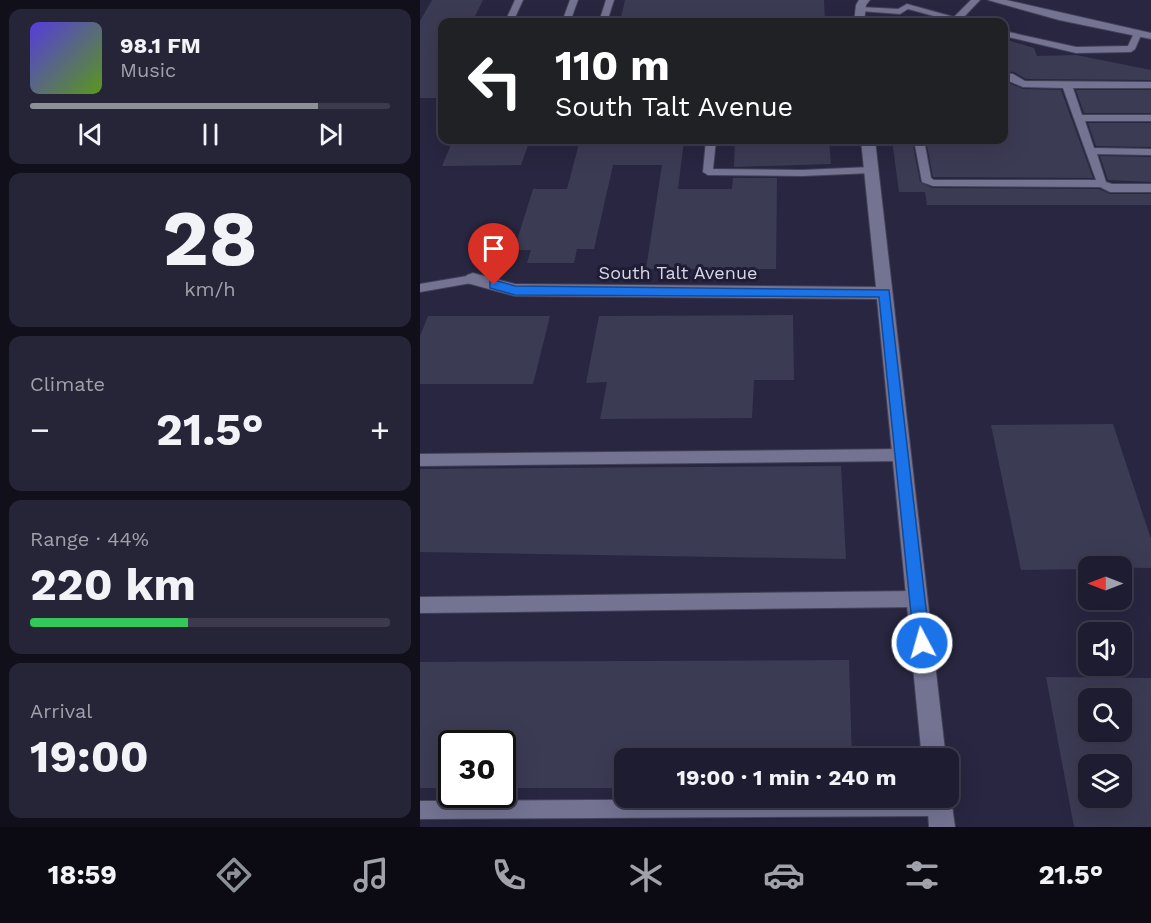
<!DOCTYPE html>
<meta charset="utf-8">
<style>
:root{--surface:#1e1c30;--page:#262538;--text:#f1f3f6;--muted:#a1a1ab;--line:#3c3a4c;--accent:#8c9099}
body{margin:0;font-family:"Work Sans",sans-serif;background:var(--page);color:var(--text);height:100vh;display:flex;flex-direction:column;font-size:22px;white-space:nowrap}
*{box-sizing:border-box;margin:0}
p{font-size:20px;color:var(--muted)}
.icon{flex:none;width:33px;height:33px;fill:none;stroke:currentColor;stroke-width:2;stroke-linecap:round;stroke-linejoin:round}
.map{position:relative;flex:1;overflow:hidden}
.sheet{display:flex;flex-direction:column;gap:9px;padding:9px;background:#100f1a;width:420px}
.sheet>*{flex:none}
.top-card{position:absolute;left:18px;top:18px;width:570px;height:126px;border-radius:12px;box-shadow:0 6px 24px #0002,0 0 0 2px var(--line);background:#202124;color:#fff;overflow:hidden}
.needle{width:39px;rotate:270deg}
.fabs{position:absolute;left:658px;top:556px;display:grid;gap:12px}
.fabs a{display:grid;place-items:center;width:54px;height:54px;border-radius:12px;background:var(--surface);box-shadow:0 6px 24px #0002,0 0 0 2px var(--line);font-size:30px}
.speed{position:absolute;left:18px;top:730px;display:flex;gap:12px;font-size:30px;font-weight:700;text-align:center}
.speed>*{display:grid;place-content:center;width:78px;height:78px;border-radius:50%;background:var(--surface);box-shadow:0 6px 24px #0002,0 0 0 2px var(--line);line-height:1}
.speed .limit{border:3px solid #111;border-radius:9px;background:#fff;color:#111}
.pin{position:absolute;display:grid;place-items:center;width:51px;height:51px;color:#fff;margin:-62px -26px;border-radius:50% 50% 50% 0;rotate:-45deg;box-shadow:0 0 6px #0007}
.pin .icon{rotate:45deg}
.me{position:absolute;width:66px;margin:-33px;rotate:354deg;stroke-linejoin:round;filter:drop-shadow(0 0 4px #0008)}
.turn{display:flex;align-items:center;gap:21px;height:126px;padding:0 18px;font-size:27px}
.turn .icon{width:78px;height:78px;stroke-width:2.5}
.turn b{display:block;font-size:42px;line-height:51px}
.big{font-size:45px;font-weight:700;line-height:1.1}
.sheet .widget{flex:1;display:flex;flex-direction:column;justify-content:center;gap:9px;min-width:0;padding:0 21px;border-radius:12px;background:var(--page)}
.sheet .dial{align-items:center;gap:0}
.dial b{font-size:78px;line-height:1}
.song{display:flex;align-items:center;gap:18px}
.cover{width:72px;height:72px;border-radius:9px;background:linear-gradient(135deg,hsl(250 70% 55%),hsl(90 70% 35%))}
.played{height:6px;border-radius:3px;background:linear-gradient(90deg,var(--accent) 80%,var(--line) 80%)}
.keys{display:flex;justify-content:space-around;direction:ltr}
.heat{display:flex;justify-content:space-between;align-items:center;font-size:33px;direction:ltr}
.charge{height:9px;border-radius:4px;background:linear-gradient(90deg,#34c759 44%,var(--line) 0)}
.trip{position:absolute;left:194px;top:748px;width:345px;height:60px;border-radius:12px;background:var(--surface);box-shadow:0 6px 24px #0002,0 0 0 2px var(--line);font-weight:700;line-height:60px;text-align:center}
.dock{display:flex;height:96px;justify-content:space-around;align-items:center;background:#0c0b13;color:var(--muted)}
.dock .icon{width:42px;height:42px}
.dock .selected{color:var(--accent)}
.dock b{font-size:27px;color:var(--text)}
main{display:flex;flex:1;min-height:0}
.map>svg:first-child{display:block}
</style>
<main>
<section class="sheet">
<div class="widget">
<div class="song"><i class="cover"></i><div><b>98.1 FM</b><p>Music</p></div></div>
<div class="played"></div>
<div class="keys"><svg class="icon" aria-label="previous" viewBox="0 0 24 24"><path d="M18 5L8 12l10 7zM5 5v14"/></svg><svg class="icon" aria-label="pause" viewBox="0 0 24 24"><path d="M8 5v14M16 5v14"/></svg><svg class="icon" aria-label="next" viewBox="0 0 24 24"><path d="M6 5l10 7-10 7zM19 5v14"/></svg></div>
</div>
<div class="widget dial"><b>28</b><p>km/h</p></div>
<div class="widget"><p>Climate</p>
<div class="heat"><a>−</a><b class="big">21.5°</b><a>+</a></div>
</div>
<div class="widget"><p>Range · 44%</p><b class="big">220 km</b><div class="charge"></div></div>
<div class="widget"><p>Arrival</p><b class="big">19:00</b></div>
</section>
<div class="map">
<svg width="731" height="827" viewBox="0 0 731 827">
<rect width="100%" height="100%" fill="#282640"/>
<!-- building -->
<path fill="#3c3b54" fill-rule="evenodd" d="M12 0H63L52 22H22V98H0V21Z
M205 0H404L405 22H200Z
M584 39 614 48 617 56 656 55 731 70V80L606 79 594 72 584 71Z
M584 81 603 89 641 90 673 178 513 177 506 140H584Z
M656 90H731V113H664Z
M668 123H731V147L676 146Z
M33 140H110L101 165 22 166Z
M160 140H264L258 189H312L313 178H357L356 269H226L242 165H193L174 249H157L154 263H107L111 250H94L113 189H147Z
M315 140H409L411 164 314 167Z
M472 140H492L500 182 512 188 679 189 690 194H731V205H507L505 192H479Z
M680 156 731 157V182L688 180Z
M373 315 374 380H334L332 418 180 419 187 382 166 383 179 316Z
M8 316H130L113 384H0V336Z
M693 424 731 539V568L669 567V569L601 570 571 425Z
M421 466 426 559 0 552V469Z
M429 660 432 759H204V788H82V744H32V788H0V662Z
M626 677 731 678V827H654ZM669 699H702V732H669ZM669 765H702V798H669Z"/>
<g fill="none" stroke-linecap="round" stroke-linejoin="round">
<defs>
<path id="service" d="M95 0H103L93 22H85Z
M150 0H158L150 22H142Z
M186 0H194L187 22H179Z
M551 0H560L542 19 547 22H536L488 9 480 14 440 11 436 9 440 7 478 9 487 4 534 17Z
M718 30 722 33 715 49 711 52 656 53 584 36V31L656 47 708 46 714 33Z
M584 73 593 74 605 81 731 82V88H653L662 115H731V121H665L674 148 731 149V155L677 154 686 182 692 184H731V192H690L680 187 513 186 502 182 494 140H504L511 178 514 180H676L643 88 603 87 584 79Z
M286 140H296L293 169 382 170 451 167 456 170 451 173 382 176 288 175 283 172Z
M53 275 57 276 59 279 57 282 0 292V284Z
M482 449 487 451 489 455 487 459 482 461 0 466V454Z
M497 591 503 593 505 599 503 605 497 607 0 613V597Z
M520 798 526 800 528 807 526 814 519 816 0 819V801Z"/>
<path id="minor" d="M439 0H450L446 5 444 22H434L436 5Z
M441 140H455L526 759H502L457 299 95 296 47 283 45 279 47 275 53 273 95 284 456 287Z
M528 790 531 798 535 827H509L507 798H528Z"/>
<path id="tertiary" d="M568 0H586L731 33V39L639 20Z"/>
</defs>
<!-- service casing -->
<use href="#service" stroke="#444258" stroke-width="2"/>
<!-- minor casing -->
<use href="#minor" stroke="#444258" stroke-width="2"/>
<!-- tertiary casing -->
<use href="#tertiary" stroke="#444258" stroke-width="2"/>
<!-- service -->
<use href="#service" fill="#747392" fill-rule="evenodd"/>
<!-- minor -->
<use href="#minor" fill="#747392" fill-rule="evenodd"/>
<!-- tertiary -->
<use href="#tertiary" fill="#747392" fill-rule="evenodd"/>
</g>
<!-- route -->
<path fill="#1a73e8" stroke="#114b97" stroke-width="1.5" d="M74 280 95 286 469 290 510 643 508 649 502 652 496 649 494 643 459 297 95 295 70 288V281Z"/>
<g text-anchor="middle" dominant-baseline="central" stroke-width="6" stroke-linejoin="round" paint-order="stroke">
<!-- street labels -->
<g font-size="18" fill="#d7d6e7" stroke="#1f1c35">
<text x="258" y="272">South Talt Avenue</text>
</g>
</g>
</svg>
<div class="fabs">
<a><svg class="needle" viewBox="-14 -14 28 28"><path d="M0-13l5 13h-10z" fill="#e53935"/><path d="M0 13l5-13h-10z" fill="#a1a1ab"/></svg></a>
<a><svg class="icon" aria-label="sound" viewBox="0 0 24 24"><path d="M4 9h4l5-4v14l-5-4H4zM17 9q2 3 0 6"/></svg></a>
<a><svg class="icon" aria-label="search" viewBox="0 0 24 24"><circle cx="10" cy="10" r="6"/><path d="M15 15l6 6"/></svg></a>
<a><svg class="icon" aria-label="layers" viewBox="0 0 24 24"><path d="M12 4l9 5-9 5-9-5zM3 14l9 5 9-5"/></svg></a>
</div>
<div class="speed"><div class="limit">30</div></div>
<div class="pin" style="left:74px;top:285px;background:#d93025"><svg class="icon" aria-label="arrive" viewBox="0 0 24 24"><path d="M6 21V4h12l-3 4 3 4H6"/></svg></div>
<svg class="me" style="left:502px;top:643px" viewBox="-20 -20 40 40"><circle r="17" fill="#1a73e8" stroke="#fff" stroke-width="3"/><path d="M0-11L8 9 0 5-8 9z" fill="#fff"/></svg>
<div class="trip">19:00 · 1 min · 240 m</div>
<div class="top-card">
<div class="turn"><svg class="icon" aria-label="left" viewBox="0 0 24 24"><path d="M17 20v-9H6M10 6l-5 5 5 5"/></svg><div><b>110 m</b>South Talt Avenue</div></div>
</div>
</div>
</main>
<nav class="dock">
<b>18:59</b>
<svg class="icon selected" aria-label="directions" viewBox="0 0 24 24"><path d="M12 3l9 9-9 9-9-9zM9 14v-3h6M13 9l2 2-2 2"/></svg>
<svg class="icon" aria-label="music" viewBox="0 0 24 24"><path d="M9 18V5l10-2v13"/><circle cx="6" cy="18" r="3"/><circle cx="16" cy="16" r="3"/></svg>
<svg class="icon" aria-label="phone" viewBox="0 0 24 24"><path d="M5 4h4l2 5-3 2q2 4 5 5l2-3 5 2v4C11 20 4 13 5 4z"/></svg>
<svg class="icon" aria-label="climate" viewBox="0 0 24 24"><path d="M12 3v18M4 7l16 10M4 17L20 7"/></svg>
<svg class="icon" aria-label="car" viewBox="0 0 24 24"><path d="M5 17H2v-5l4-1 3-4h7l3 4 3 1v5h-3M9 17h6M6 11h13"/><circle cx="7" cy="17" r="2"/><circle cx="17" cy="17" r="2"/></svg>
<svg class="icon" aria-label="filters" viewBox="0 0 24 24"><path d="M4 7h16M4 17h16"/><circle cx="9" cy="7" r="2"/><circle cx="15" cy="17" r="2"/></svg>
<b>21.5°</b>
</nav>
